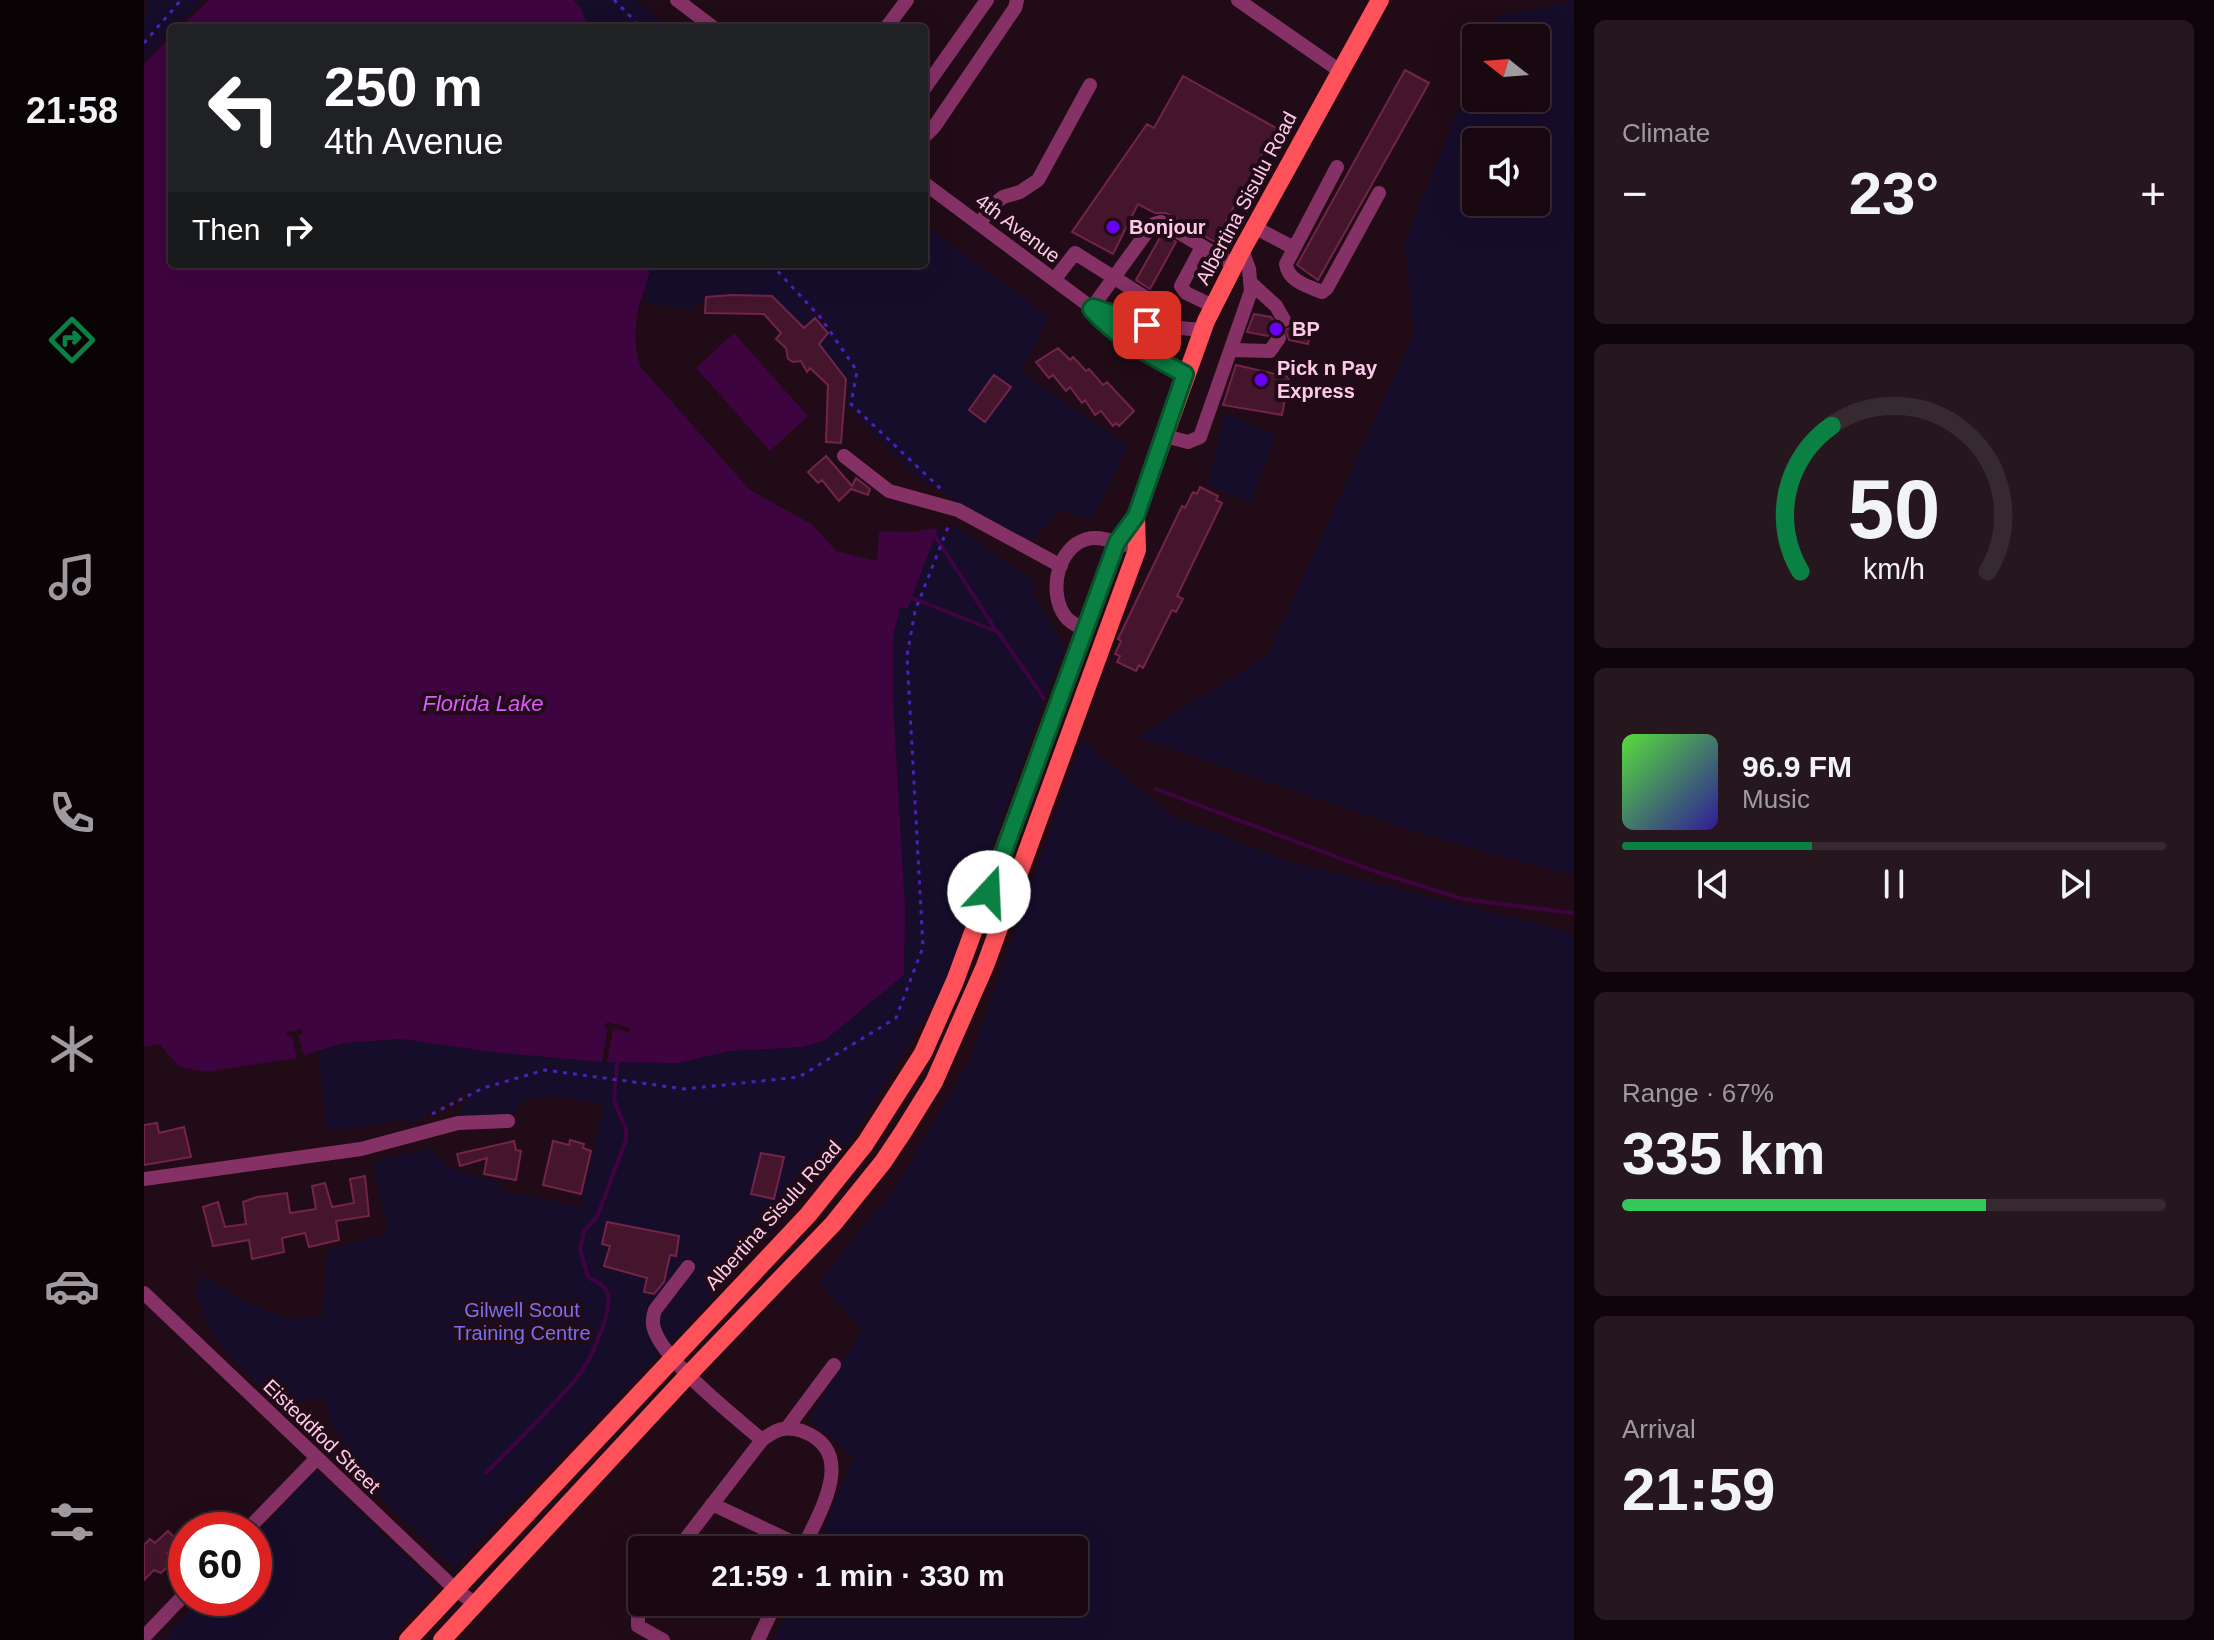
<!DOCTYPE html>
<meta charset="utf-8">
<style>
:root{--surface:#190810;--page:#26161e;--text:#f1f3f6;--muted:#9f9a9f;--line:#372930;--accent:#0b8043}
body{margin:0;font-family:Helvetica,sans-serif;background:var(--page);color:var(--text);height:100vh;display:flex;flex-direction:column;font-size:30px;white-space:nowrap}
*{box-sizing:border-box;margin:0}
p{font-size:26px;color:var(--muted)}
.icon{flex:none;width:44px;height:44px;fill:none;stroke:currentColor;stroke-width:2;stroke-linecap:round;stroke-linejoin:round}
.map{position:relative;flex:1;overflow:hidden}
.sheet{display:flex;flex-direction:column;gap:20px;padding:20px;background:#0e0409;width:640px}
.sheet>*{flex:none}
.guide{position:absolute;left:24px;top:24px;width:760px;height:244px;border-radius:8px;box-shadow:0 8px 32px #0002,0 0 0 2px var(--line);background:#202124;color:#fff;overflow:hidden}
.needle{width:52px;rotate:287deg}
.controls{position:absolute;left:1318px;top:24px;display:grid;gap:16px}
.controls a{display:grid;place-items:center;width:88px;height:88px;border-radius:8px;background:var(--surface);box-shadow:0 8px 32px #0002,0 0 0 2px var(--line);font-size:40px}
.speed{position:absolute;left:24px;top:1512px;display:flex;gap:16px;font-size:40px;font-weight:700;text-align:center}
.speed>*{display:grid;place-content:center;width:104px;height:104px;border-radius:50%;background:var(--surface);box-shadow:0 8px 32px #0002,0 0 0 2px var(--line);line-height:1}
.speed .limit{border:12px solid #d22;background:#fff;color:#111}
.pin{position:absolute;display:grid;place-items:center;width:68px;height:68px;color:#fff;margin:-34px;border-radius:16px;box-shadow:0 4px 12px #0006}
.me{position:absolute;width:88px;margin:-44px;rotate:20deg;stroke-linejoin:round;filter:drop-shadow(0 0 6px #0008)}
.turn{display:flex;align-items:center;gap:28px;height:168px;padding:0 24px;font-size:36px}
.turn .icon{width:104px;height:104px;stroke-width:2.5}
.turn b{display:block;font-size:56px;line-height:68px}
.then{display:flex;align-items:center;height:76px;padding:0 24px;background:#0003;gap:16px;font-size:30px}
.big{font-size:60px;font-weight:700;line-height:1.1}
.sheet .widget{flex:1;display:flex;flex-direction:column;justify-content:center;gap:12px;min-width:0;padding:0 28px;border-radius:12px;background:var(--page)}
.sheet .dial{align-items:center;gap:0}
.dial svg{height:208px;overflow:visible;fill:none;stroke:var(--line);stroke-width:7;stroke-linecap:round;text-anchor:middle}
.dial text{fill:var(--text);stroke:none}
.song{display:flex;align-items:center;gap:24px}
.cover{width:96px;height:96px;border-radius:12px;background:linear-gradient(135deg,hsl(110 70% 55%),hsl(250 70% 35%))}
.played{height:8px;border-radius:4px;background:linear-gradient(90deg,var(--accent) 35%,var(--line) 35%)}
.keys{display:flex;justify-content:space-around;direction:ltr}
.heat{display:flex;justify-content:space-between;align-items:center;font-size:44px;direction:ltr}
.charge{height:12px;border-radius:6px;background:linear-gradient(90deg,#34c759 67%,var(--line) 0)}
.trip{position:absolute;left:484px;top:1536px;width:460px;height:80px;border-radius:8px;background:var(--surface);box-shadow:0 8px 32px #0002,0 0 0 2px var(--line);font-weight:700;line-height:80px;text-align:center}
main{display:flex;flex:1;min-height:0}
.tabs{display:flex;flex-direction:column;width:144px;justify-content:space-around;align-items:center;background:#0a0306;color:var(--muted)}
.tabs .icon{width:56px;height:56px}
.tabs .on{color:var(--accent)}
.tabs b{font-size:36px;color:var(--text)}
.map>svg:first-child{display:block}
</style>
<main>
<nav class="tabs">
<b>21:58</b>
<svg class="icon on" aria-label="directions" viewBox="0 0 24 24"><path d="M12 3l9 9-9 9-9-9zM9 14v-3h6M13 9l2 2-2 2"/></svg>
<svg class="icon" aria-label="music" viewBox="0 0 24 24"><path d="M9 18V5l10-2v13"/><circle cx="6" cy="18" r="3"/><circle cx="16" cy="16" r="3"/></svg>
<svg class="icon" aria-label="phone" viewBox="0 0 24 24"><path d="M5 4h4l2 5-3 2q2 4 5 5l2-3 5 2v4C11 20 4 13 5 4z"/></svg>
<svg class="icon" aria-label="climate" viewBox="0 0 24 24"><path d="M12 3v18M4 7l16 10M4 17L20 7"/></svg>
<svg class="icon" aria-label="car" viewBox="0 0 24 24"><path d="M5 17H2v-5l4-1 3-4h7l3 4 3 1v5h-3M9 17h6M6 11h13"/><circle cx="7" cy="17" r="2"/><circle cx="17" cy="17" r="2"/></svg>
<svg class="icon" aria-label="filters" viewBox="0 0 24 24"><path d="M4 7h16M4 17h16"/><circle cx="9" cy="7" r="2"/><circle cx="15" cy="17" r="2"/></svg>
</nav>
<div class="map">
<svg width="1430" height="1640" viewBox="0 0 1430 1640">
<rect width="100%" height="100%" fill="#210b16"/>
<!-- green -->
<path fill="#160d2b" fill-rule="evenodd" d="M4 0H59L31 28H28V31L0 60V20Z
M429 0H492L526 28H444L437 8Z
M1430 1V876L1271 832 993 737 1124 655 1270 333 1261 242 1332 66V98H1392V38H1343L1352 17ZM1332 142H1392V202H1332Z
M780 224 905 317 877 371 984 446 948 520 916 510 887 542 824 509 773 477 702 404 704 379 674 344 684 333 673 316 660 325 653 318 650 320 562 297 547 311 500 301 506 275V264H780Z
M1080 413 1132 434 1107 502 1064 486Z
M809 524 891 582 889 592 921 648 898 706 798 989 694 1161 526 1344 310 1568 190 1453 197 1436 189 1428 180 1396 132 1407 68 1335 51 1290 60 1275 92 1297 145 1320 179 1315 183 1250 245 1233 228 1162 286 1148 303 1167 356 1183 355 1189 436 1207 460 1105 411 1096 380 1100 367 1117 313 1119 326 1090 269 1123 259 1120 183 1131 174 1051 200 1043 257 1039 357 1053 458 1062 534 1063 586 1051 657 1047 680 1041 760 975 761 909 749 702V636L755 610 764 607 794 528 805 535Z
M938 740 1027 815 1144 861 1430 933V1640H630L647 1602H930V1550H671L710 1457 665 1420 718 1330 675 1282 752 1187 826 1060Z
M172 1469 294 1587 245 1640H20L57 1598H110V1538Z"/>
<!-- water -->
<path fill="#3e0440" d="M65 0H429L437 8 444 28H36Z
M28 36V264H506C506 278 500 289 496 302 490 321 490 347 496 366L606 490 669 525 692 551 733 561 735 531 766 532 794 528 764 608H756L749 636V702L761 909 760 975 680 1041 657 1047 586 1051 534 1063 463 1062 469 1028 485 1032 486 1028 464 1022 459 1026 464 1028 458 1062 357 1053 257 1039 200 1043 160 1055 154 1035 159 1034 158 1029 142 1032 143 1036H148L153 1058 62 1072 36 1067 15 1044 0 1047V64Z
M590 333 664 416 626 451 552 368Z"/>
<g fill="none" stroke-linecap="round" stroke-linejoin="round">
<!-- stream -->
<path stroke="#3e0440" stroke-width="4" d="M791 536 853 632
M768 598 854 632 900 698
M1012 789 1233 872 1319 899 1430 913
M342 1473C372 1442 405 1411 433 1378 445 1363 471 1309 463 1292 459 1283 451 1282 444 1277L436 1249 440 1231 453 1217 482 1140V1129L470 1100 473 1063"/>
</g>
<!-- building -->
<path fill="#44152b" stroke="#722449" stroke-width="2" d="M1261 70 1285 83 1174 280 1153 265Z
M1039 76 1132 128 1071 242 1022 213H1011L994 204 969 254 928 232 1003 124 1010 128Z
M1018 234 1032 242 1006 289 992 280Z
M588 295 628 296 660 328 671 318 684 333 675 344 702 379 697 443 682 442 684 385 666 368 663 372 657 361 649 362 644 359 642 348 632 339 637 333 620 314 561 313 562 297Z
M1110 314 1127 317 1134 328 1124 336 1103 332Z
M1150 321 1168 325 1164 344 1145 340 1141 330 1146 328Z
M914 348 926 360 929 357 942 371 945 369 959 385 963 382 990 411 975 426 972 423 969 426 957 411 951 415 941 400 938 403 926 387 922 391 909 375 905 378 892 362Z
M1092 365 1145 377 1138 415 1079 405Z
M850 375 867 387 841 422 825 410Z
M682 456 708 486 712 478 726 489 724 495 707 489 695 501 678 480 674 483 664 472Z
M1056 487 1074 496 1072 500 1078 503 1033 596 1039 599 1032 612 1028 610 999 668 995 665 992 671 973 662 976 656 971 654 977 641 974 639 1038 506 1041 508 1049 492 1053 494Z
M13 1123 15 1133 40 1127 47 1157 0 1165V1125Z
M426 1140 440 1144 439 1148 447 1151 437 1194 399 1185 409 1141 425 1145Z
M370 1141 372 1150 377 1151 372 1180 340 1174 343 1158 316 1166 313 1154Z
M617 1153 640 1157 630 1199 607 1194Z
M221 1176 225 1216 192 1221 195 1240 165 1247 161 1233 138 1238 140 1252 108 1259 105 1240 69 1246 59 1207 74 1202 81 1227 102 1224 99 1202 113 1197 143 1193 146 1213 172 1209 168 1186 181 1183 188 1207 210 1203 206 1179Z
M463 1222 535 1236 532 1256 526 1255 520 1282 510 1294 500 1292 503 1278 460 1266 466 1246 458 1244Z
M24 1531 34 1541 23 1553 30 1560 17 1573 10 1570 0 1580V1545L6 1539 11 1543Z"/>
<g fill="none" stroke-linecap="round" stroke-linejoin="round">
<!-- path -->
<path stroke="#4b21bc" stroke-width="3" stroke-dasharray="4 6" stroke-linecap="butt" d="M470 0 489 19 494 28
M0 43 37 0
M627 264 677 318 713 371 707 404 798 490
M288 1114 339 1088 401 1070 541 1089 655 1077 752 1018 779 947 763 656 771 611 806 522"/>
<!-- minor -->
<path stroke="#853166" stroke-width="14" d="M533 0 570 28
M1094 0 1196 71
M742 28 763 0
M780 89 843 0
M780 137 790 127 871 8 873 0
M1193 167 1142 264C1144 281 1163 286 1178 292L1183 288 1235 193
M780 183 944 305C971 335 1005 356 1041 374
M835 224 850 204 859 197 876 192 894 180 946 85
M1110 227 1150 248
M1058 247 1037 286 1042 293 1069 306
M910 280 931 253 1015 306
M1108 284 1132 306 1140 320
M944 305 1003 325 1058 330
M947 309 1003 232 1010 224 1017 222 1090 265
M1087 350 1126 351 1135 338
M1021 436 1044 442 1056 437 1107 291 1105 269 1098 250
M700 456 745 491 814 510 917 566
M942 629C934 626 926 623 921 616 904 593 913 547 943 539 955 536 969 541 980 545
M0 1179 217 1149 314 1123 364 1121
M544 1267 511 1310C508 1318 508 1326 512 1334 525 1364 591 1417 618 1440
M0 1293 312 1590 332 1604
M643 1428 690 1365
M568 1504 659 1547
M103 1530 172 1459
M533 1550 618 1440C631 1430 641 1425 658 1431 715 1452 675 1513 658 1550
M500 1602 494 1615V1626L519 1640
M0 1637 42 1593
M614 1640 632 1602"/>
<!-- major -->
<path stroke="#ff5159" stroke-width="18" d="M264 1640 664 1215 721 1144 779 1053 811 981 973 542 992 516 1062 321 1098 250 1236 0
M298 1640 545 1374 689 1224 739 1162 759 1132 790 1082 841 966 993 550 992 516"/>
</g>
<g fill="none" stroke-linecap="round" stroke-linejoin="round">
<defs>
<path id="route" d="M845 892 973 542 992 516 1041 374C1008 357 972 338 947 309L949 307 1003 325"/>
</defs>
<!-- route casing -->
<use href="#route" stroke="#07532c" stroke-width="20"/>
<!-- route -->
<use href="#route" stroke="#0b8043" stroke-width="14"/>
</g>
<!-- markers -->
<g fill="#6a00f5" stroke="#210b16" stroke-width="3">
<circle cx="969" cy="227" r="8"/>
<circle cx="1132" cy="329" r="8"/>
<circle cx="1117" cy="380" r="8"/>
</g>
<g text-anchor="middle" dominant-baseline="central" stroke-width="8" stroke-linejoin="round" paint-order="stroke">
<!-- street labels -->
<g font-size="20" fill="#ffcae8" stroke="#210b16">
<text transform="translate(1102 198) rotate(-62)">Albertina Sisulu Road</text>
<text transform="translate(874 228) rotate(37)">4th Avenue</text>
<text transform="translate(629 1215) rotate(-48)">Albertina Sisulu Road</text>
<text transform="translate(178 1436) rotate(44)">Eisteddfod Street</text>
</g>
<!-- poi labels -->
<g font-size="20" font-weight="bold" fill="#ffcae8" stroke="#210b16" text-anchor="start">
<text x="985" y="227">Bonjour</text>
<text x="1148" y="329">BP</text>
<text x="1133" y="368">Pick n Pay<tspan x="1133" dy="23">Express</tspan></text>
</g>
<!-- park labels -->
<g font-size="20" fill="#796fef" stroke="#210b16">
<text x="378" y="1310">Gilwell Scout<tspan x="378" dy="23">Training Centre</tspan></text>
</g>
<!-- water labels -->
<g font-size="22" font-style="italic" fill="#dd58ff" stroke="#210b16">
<text x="339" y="703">Florida Lake</text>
</g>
</g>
</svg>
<div class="controls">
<a><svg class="needle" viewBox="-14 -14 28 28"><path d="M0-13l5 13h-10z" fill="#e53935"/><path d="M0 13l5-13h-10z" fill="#9f9a9f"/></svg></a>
<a><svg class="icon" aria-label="sound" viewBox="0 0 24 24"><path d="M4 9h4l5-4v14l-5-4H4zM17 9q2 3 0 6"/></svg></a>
</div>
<div class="speed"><div class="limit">60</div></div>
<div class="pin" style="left:1003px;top:325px;background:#d93025"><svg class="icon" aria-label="arrive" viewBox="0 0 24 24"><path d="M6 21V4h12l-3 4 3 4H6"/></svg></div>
<svg class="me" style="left:845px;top:892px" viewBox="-20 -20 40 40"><circle r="19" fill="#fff"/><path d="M0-13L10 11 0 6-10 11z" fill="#0b8043"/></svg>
<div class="trip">21:59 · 1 min · 330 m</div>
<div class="guide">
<div class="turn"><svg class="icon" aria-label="left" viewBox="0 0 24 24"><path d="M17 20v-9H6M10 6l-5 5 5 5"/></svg><div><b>250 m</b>4th Avenue</div></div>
<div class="then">Then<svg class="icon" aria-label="right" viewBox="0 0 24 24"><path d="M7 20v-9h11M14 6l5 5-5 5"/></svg></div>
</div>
</div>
<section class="sheet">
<div class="widget"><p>Climate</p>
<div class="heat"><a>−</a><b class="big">23°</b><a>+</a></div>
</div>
<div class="widget dial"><svg viewBox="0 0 100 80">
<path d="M14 69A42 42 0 1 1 86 69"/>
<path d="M14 69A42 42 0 0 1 26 13" stroke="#0b8043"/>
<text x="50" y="56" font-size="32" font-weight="700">50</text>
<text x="50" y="72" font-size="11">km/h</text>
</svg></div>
<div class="widget">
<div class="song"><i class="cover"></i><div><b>96.9 FM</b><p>Music</p></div></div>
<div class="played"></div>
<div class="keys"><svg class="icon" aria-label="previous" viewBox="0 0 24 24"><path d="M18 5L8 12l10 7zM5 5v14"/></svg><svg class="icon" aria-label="pause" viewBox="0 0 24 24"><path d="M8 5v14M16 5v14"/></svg><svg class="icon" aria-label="next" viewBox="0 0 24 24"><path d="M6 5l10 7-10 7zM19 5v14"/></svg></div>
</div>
<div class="widget"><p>Range · 67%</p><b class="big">335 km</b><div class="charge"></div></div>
<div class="widget"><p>Arrival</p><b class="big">21:59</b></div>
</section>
</main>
